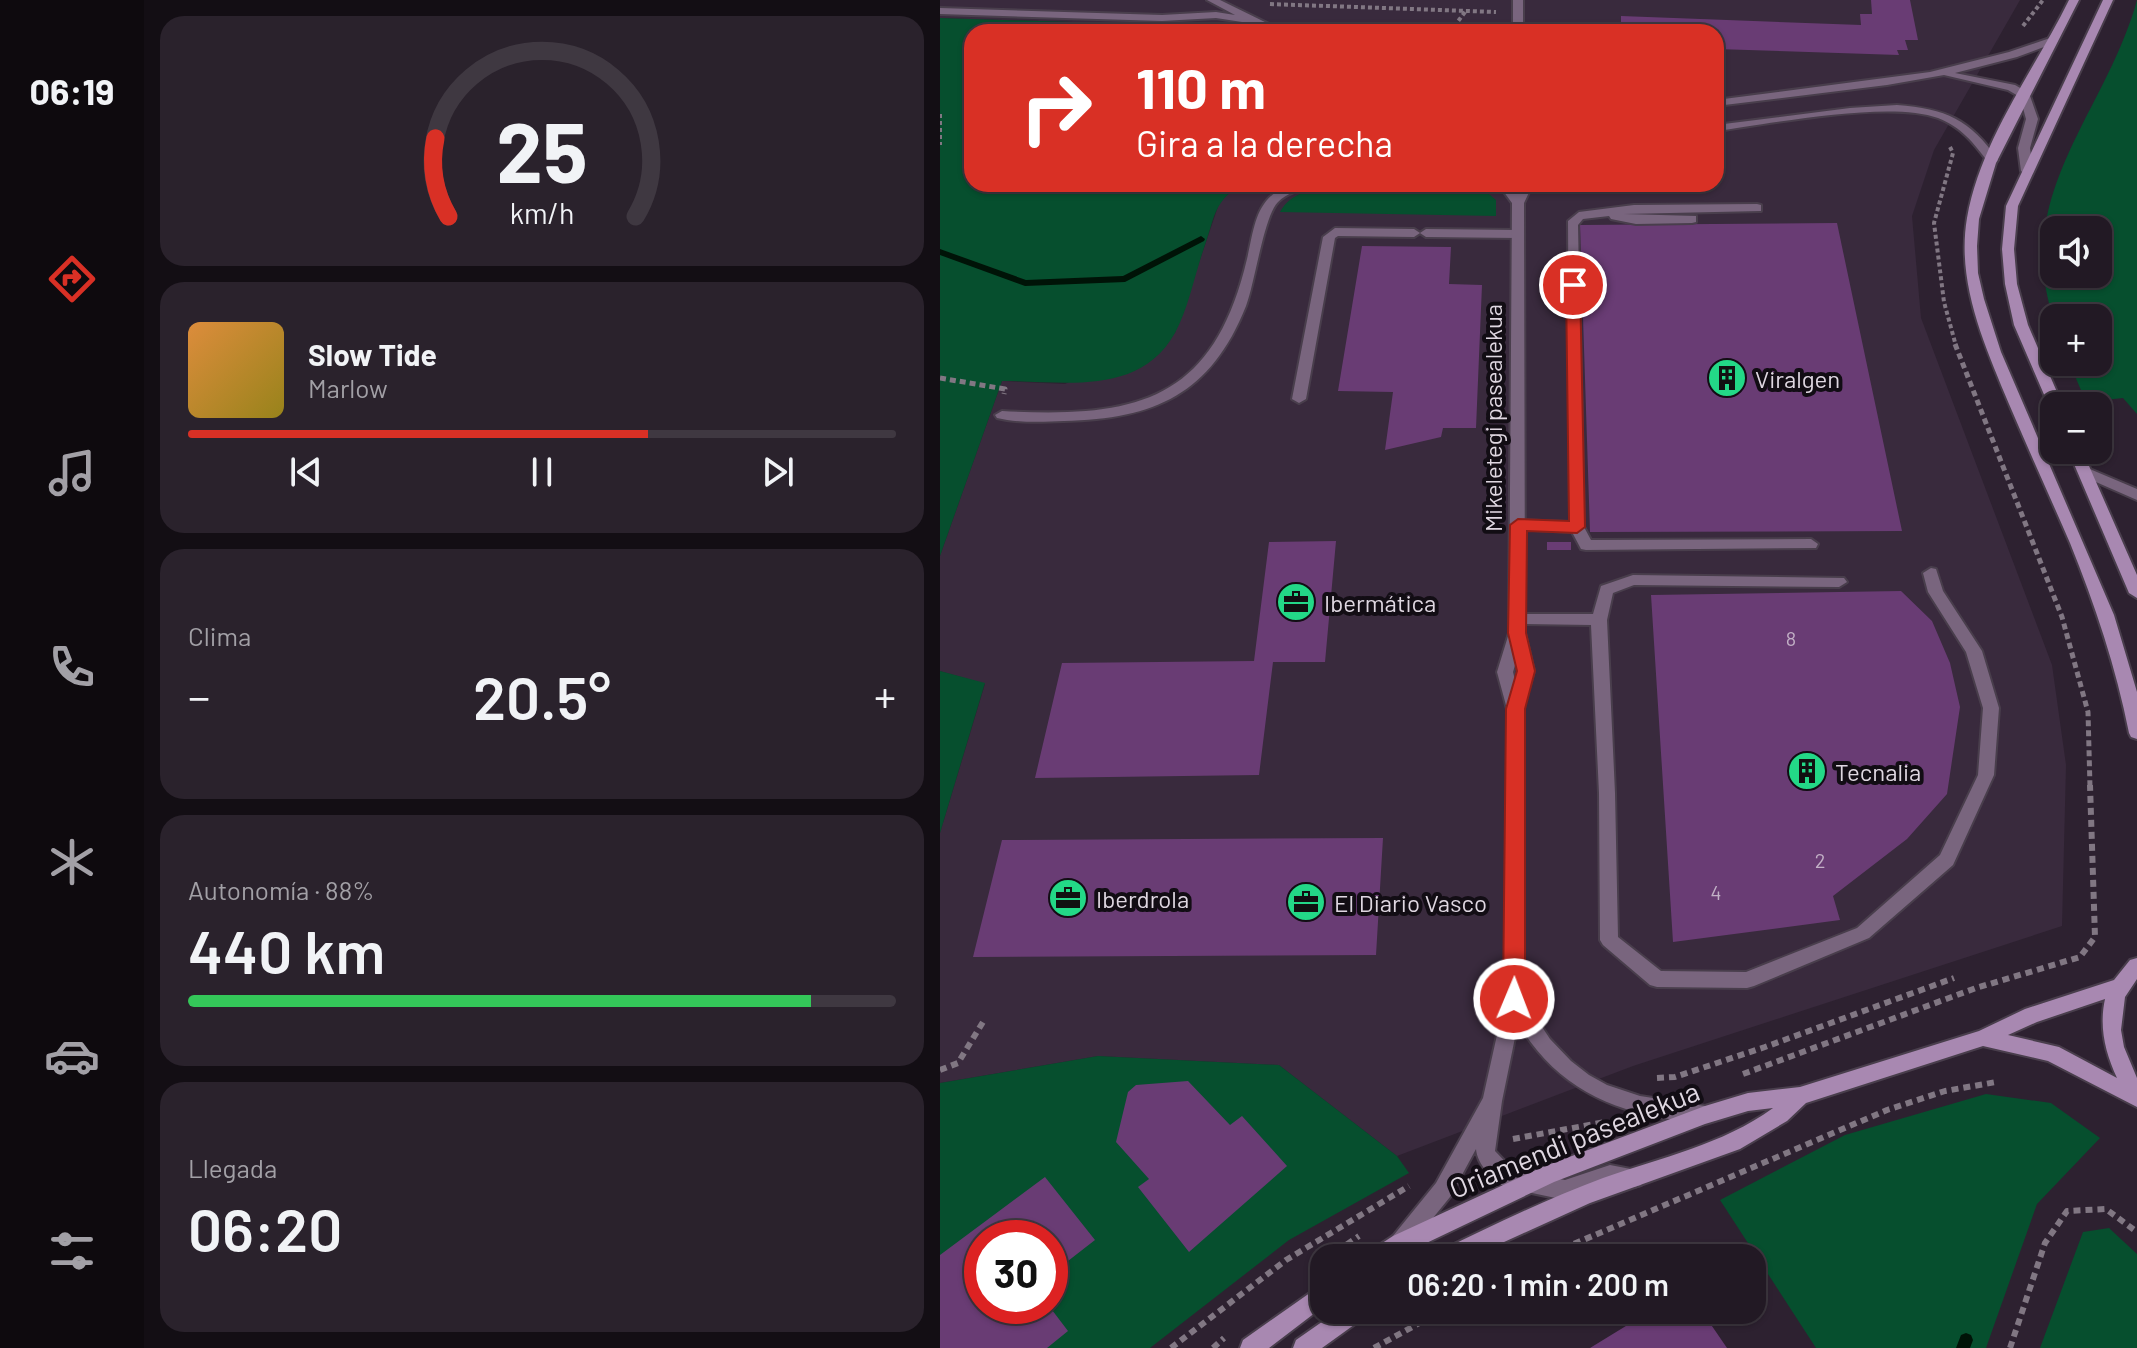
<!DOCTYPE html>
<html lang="es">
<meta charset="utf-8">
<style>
:root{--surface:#221924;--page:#2a222c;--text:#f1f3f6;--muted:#a2a0a6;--line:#3f3841;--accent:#d93025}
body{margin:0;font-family:Barlow,sans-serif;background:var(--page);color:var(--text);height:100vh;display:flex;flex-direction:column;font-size:30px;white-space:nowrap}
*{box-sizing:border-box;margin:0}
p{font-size:26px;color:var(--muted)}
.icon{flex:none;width:44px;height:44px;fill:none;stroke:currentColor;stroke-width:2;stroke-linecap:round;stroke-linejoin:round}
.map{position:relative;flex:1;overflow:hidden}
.panel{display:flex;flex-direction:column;gap:16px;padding:16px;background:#130e14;width:796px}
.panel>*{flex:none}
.top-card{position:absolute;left:24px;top:24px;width:760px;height:168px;border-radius:24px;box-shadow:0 2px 6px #0004,0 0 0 2px var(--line);background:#d93025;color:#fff;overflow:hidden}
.tools{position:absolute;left:1100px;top:216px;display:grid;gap:16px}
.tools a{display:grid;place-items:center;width:72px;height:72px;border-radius:16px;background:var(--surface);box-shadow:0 2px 6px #0004,0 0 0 2px var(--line);font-size:40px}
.speed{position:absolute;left:24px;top:1220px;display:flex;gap:16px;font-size:40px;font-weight:700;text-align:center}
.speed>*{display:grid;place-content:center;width:104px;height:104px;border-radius:50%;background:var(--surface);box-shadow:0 2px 6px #0004,0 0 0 2px var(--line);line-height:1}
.speed .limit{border:12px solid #d22;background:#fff;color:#111}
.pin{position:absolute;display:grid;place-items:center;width:68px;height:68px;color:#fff;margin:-34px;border:4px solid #fff;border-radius:50%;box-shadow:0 2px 8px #0007}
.me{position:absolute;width:88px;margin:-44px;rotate:1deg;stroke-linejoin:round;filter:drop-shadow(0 0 6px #0008)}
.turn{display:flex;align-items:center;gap:28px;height:168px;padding:0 40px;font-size:36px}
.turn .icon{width:104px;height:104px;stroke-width:2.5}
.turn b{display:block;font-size:56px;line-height:68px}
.big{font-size:60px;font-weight:600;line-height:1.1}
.panel .card{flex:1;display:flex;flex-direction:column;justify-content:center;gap:12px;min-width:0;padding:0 28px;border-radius:24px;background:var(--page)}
.panel .dial{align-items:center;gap:0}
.dial svg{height:208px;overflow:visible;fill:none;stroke:var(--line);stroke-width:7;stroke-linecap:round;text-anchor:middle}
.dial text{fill:var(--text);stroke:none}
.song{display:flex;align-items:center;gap:24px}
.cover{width:96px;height:96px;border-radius:12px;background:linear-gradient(135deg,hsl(30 70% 55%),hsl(50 70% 35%))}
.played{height:8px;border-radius:4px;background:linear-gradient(90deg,var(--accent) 65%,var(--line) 65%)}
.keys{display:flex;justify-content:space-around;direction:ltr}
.heat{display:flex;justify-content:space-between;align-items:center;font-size:44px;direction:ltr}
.charge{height:12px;border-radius:6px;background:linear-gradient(90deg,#34c759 88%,var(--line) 0)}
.trip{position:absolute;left:370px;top:1244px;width:456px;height:80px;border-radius:24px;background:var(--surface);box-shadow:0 2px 6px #0004,0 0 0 2px var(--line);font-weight:600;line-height:80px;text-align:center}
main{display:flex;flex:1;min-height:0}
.dock{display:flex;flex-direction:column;width:144px;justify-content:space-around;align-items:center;background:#0e0a0e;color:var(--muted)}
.dock .icon{width:56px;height:56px}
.dock .selected{color:var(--accent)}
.dock b{font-size:36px;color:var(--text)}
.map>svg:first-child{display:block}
</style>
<main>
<nav class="dock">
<b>06:19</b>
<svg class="icon selected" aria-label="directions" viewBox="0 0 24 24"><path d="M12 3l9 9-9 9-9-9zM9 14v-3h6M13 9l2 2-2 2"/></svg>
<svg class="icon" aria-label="music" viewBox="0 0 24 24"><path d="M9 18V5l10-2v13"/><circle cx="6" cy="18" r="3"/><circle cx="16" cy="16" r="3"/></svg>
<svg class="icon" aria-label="phone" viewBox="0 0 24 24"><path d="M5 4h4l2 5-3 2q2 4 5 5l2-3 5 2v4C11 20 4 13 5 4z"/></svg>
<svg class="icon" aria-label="climate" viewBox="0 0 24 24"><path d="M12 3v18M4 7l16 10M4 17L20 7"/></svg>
<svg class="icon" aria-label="car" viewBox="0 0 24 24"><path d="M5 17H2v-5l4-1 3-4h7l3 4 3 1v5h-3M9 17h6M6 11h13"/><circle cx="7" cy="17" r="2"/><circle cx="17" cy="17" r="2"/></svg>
<svg class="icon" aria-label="filters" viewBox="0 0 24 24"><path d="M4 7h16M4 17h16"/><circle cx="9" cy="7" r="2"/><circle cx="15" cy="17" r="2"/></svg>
</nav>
<section class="panel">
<div class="card dial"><svg viewBox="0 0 100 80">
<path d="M14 69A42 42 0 1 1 86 69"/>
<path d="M14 69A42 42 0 0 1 9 39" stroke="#d93025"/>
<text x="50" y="56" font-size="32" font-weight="700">25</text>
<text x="50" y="72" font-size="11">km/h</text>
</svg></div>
<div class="card">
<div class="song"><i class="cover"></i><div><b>Slow Tide</b><p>Marlow</p></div></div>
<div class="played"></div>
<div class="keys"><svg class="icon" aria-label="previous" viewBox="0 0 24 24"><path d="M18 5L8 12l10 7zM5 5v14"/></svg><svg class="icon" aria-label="pause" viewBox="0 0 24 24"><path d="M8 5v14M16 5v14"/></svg><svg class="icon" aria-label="next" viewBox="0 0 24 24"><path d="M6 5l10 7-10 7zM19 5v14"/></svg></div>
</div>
<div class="card"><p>Clima</p>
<div class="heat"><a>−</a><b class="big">20.5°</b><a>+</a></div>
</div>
<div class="card"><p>Autonomía · 88%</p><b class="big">440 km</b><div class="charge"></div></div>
<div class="card"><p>Llegada</p><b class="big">06:20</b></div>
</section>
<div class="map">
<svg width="1197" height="1348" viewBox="0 0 1197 1348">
<rect width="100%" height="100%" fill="#2d2130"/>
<!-- built -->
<path fill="#392a3d" d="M0 0H1080L994 150 972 216 981 318 1112 665 1126 765 1122 926 693 1066 457 1156 339 1065 158 1056 0 1083V833L45 684 0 671V556L62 381 125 384 235 333 281 198 301 184H776V32H305L292 27 0 18Z"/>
<!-- green -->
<path fill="#064f2e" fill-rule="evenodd" d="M1197 0V414L1183 398 1146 402 1129 362H1158V318L1114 320C1071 194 1166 113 1197 0ZM1158 230V274H1114V230Z
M0 18 292 27 305 32H32V184H301C273 204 276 214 265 245 255 273 249 307 235 333 199 397 123 381 62 381L0 556Z
M392 184H537L556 200V216L340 212C351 192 372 190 392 184Z
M0 671 45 683 0 833Z
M158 1056 339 1065 457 1156 469 1173 349 1240 210 1348H0V1083ZM42 1238H110V1306H42Z
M1046 1094 1111 1103 1160 1138 1097 1204 1046 1348H876L780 1200 905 1135Z
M1169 1228 1197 1254V1348H1100L1143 1232Z"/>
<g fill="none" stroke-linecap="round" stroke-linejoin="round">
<!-- stream -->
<path fill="#001307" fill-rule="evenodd" d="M261 236 265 239 264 241 185 282 85 286 0 255V249L86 280 183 276Z
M1026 1333 1031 1335 1033 1340 1030 1348H1016L1021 1335Z"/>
</g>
<!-- building -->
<path fill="#693c74" d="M931 0H970L978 40H965L968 50H957L959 55 776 49V32H681V16L921 25 920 14H932Z
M897 223 962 531 650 532 640 225Z
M422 246 511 247 509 284 542 285 536 428H503L501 437 445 450 453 392 398 391Z
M396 541 385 662H333L319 775 95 778 122 663 314 661 329 542Z
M607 542H631V550H607Z
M961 591 992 621 1010 663 1020 707 1007 794 967 839 893 896 900 920 733 942 711 595Z
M443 838 436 955 33 957 62 840Z
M248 1081 290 1125 302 1116 347 1166 249 1252 198 1187 209 1179 176 1142 188 1092 196 1085Z
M105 1177 155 1240 110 1275V1238H42V1306H109L128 1331 107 1348H0V1255Z
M712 1310H761L787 1348H650Z"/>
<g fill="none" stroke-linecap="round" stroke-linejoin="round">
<defs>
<path id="lane" d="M817 204 821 205V211L684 214 756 216V222L752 223 696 224 671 219 669 216 643 219 638 225 644 527 651 540 871 539 878 544 876 548 646 550 641 549 632 532 573 529 571 525 573 521 578 520 630 522 628 221 639 212 694 205Z
M395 228 474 229 480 233 486 229 578 230 584 234 578 238 486 237 480 233 474 237 398 236 395 238 366 399 359 403 352 399 383 237Z
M1145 467 1197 489V500L1140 475 1138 472Z
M991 568 996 569 1003 591 1042 651 1059 708 1054 775 1013 865 929 938 814 986 807 988 717 987 710 985 663 945 660 940 659 793 651 625 578 624 570 618 573 614H653L661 586 693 575 904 578 907 582 899 587 694 585 673 593 667 620 675 793 678 937 721 971 806 972 917 928 1000 855 1038 775 1043 708 1026 652 988 592 983 573Z"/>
<path id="street" d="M267 0H280L345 32H331L315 24 276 18 222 21 0 14V8L222 15 276 12 295 15Z
M573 0H583V32H573Z
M1113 37 1118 40 1117 42 1077 57 1015 73 1075 85 1089 93 1098 119 1090 148 1093 171 1087 175 1081 171 1078 148 1086 119 1080 97 1068 90 1004 75 947 85 776 106V100L990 72 1069 52Z
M957 105C1006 109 1030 119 1058 160L1056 162H1048C1034 143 1021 127 998 118 949 100 830 124 776 131V125L910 108Z
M351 184H369C360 191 346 193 338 202 324 216 315 282 306 306 271 394 215 419 124 421 103 422 78 423 57 418L55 415 62 411C195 418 273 403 307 259 315 225 315 198 351 184Z
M558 184H570L577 193 581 184H593L584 203 585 633 594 671 583 709V998L610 1039 631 1061 649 1075 667 1085 700 1096 765 1106 772 1109 775 1115 772 1121C759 1126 743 1121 729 1119 664 1109 612 1081 578 1023L562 1101 555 1151 574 1171 625 1180 670 1165 701 1171 704 1178 701 1185 694 1187 670 1183 625 1200 568 1188C554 1183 537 1164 536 1149L510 1197 467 1250 460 1253 453 1250 450 1243 453 1236 496 1183 543 1098 565 999 568 739 567 709 557 672 569 633 572 203ZM576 662 578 671 575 680 573 672Z"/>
<path id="secondary" d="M1129 0H1139L1056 163 1039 219 1037 246 1038 273 1044 299 1061 352 1174 615 1197 692V739L1191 737 1189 733C1176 667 1155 605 1130 543 1110 497 1089 451 1069 404 1045 346 1016 283 1027 218 1041 139 1094 71 1129 0Z
M1163 0H1173L1078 206 1074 249 1077 284 1088 325 1123 406H1114V410L1109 406 1074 325 1065 284 1062 249 1066 206Z
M1128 450H1142L1197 575V598L1189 593Z
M1197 958V979L1185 997 1181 1030 1184 1047 1197 1078V1107L1108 1061 1043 1046 866 1103 847 1121 800 1149 650 1203 529 1258H497L500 1251C553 1225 607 1199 663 1178 722 1157 782 1145 833 1108L808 1111 765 1124 614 1182 455 1258H427L430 1251 453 1236 600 1168 765 1106 808 1093 860 1087 1039 1031 1085 1009 1174 980 1190 960ZM1165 999C1159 1027 1165 1052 1177 1078L1119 1047 1068 1035 1097 1022Z
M384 1283V1306L329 1348H300L303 1340Z
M399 1310H428L425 1317 382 1348H353L356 1340Z"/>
</defs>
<!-- lane casing -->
<use href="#lane" stroke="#493e4c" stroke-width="4"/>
<!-- street casing -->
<use href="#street" stroke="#493e4c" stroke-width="4"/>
<!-- secondary casing -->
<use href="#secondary" stroke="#493e4c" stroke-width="4"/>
<!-- path-far2 -->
<path stroke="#817783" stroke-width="4" stroke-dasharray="4 3" stroke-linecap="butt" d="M330 4 556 12
M1083 26 1103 0
M510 32 525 12
M0 114V145
M1010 147 1013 153 994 223 1004 302 1016 346"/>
<!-- path-far1 -->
<path stroke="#817783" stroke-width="5" stroke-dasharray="6 4" stroke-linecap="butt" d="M1015 344 1122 617 1148 712 1150 787
M0 378 65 389 64 394"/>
<!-- path -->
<path stroke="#817783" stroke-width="6" stroke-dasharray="7 5" stroke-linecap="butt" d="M0 1070 18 1063 43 1022
M803 1074 1036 988 1140 957 1155 937 1150 785
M717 1078 735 1077 825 1047 1014 978
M573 1139 665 1122
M387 1258 419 1236
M601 1258 947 1110 1005 1091 1056 1082
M373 1268 384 1260
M231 1348 346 1260 469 1186
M273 1348 284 1338
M434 1348 503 1310
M1070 1348 1105 1243 1127 1211 1166 1209 1197 1232"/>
<!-- lane -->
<use href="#lane" fill="#79657e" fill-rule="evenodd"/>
<!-- street -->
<use href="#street" fill="#79657e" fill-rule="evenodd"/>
<!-- secondary -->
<use href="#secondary" fill="#a888b1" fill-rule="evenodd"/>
</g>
<!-- route -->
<path fill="#d93025" stroke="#8d1f18" stroke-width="2" d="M633 280 640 285 645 527 637 533 587 531 586 633 595 671 585 709V999L582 1005H566L563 999 566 709 577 671 568 633 570 525 578 519 629 521 626 285Z"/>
<!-- icons -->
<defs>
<symbol id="building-disc" viewBox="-11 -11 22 22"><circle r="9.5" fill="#23d887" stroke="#120d14"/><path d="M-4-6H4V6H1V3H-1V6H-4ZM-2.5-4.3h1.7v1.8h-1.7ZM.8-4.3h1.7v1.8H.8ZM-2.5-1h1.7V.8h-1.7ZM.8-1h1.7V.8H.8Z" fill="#111"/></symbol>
<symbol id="office-disc" viewBox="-11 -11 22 22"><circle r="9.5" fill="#23d887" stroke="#120d14"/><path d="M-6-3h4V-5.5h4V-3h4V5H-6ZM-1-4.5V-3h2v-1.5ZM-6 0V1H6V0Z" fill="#111"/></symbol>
</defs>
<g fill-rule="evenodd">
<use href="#building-disc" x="765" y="356" width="44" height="44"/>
<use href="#office-disc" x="334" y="580" width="44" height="44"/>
<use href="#building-disc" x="845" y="749" width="44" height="44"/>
<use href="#office-disc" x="106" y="876" width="44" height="44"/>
<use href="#office-disc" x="344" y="880" width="44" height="44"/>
</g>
<g text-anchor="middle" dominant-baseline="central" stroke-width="8" stroke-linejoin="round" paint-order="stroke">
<!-- number labels -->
<g font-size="20" fill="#c2b0c6">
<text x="851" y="638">8</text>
<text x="880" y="860">2</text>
<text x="776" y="892">4</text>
</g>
<!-- poi labels -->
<g font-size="24" fill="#dfd7e1" stroke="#120d14" text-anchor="start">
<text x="815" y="378">Viralgen</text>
<text x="384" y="602">Ibermática</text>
<text x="895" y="771">Tecnalia</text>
<text x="156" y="898">Iberdrola</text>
<text x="394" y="902">El Diario Vasco</text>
</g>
<!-- street labels -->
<g font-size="24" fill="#dfd7e1" stroke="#120d14">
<text transform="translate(552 418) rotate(-90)">Mikeletegi pasealekua</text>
</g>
<!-- near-street labels -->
<g font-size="28" fill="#dfd7e1" stroke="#120d14">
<text transform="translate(634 1139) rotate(-22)">Oriamendi pasealekua</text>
</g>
</g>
</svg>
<div class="tools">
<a><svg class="icon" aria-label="sound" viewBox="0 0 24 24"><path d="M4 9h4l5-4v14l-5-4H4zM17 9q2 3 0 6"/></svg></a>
<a>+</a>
<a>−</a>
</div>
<div class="speed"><div class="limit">30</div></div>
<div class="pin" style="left:633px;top:285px;background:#d93025"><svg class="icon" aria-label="arrive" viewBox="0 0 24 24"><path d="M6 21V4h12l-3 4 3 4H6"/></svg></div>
<svg class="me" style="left:574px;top:999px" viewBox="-20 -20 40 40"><circle r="17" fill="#d93025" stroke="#fff" stroke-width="3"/><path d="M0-11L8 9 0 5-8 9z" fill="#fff"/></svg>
<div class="trip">06:20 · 1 min · 200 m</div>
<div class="top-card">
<div class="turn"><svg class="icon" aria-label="right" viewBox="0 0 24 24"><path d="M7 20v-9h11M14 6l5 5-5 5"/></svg><div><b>110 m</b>Gira a la derecha</div></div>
</div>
</div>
</main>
